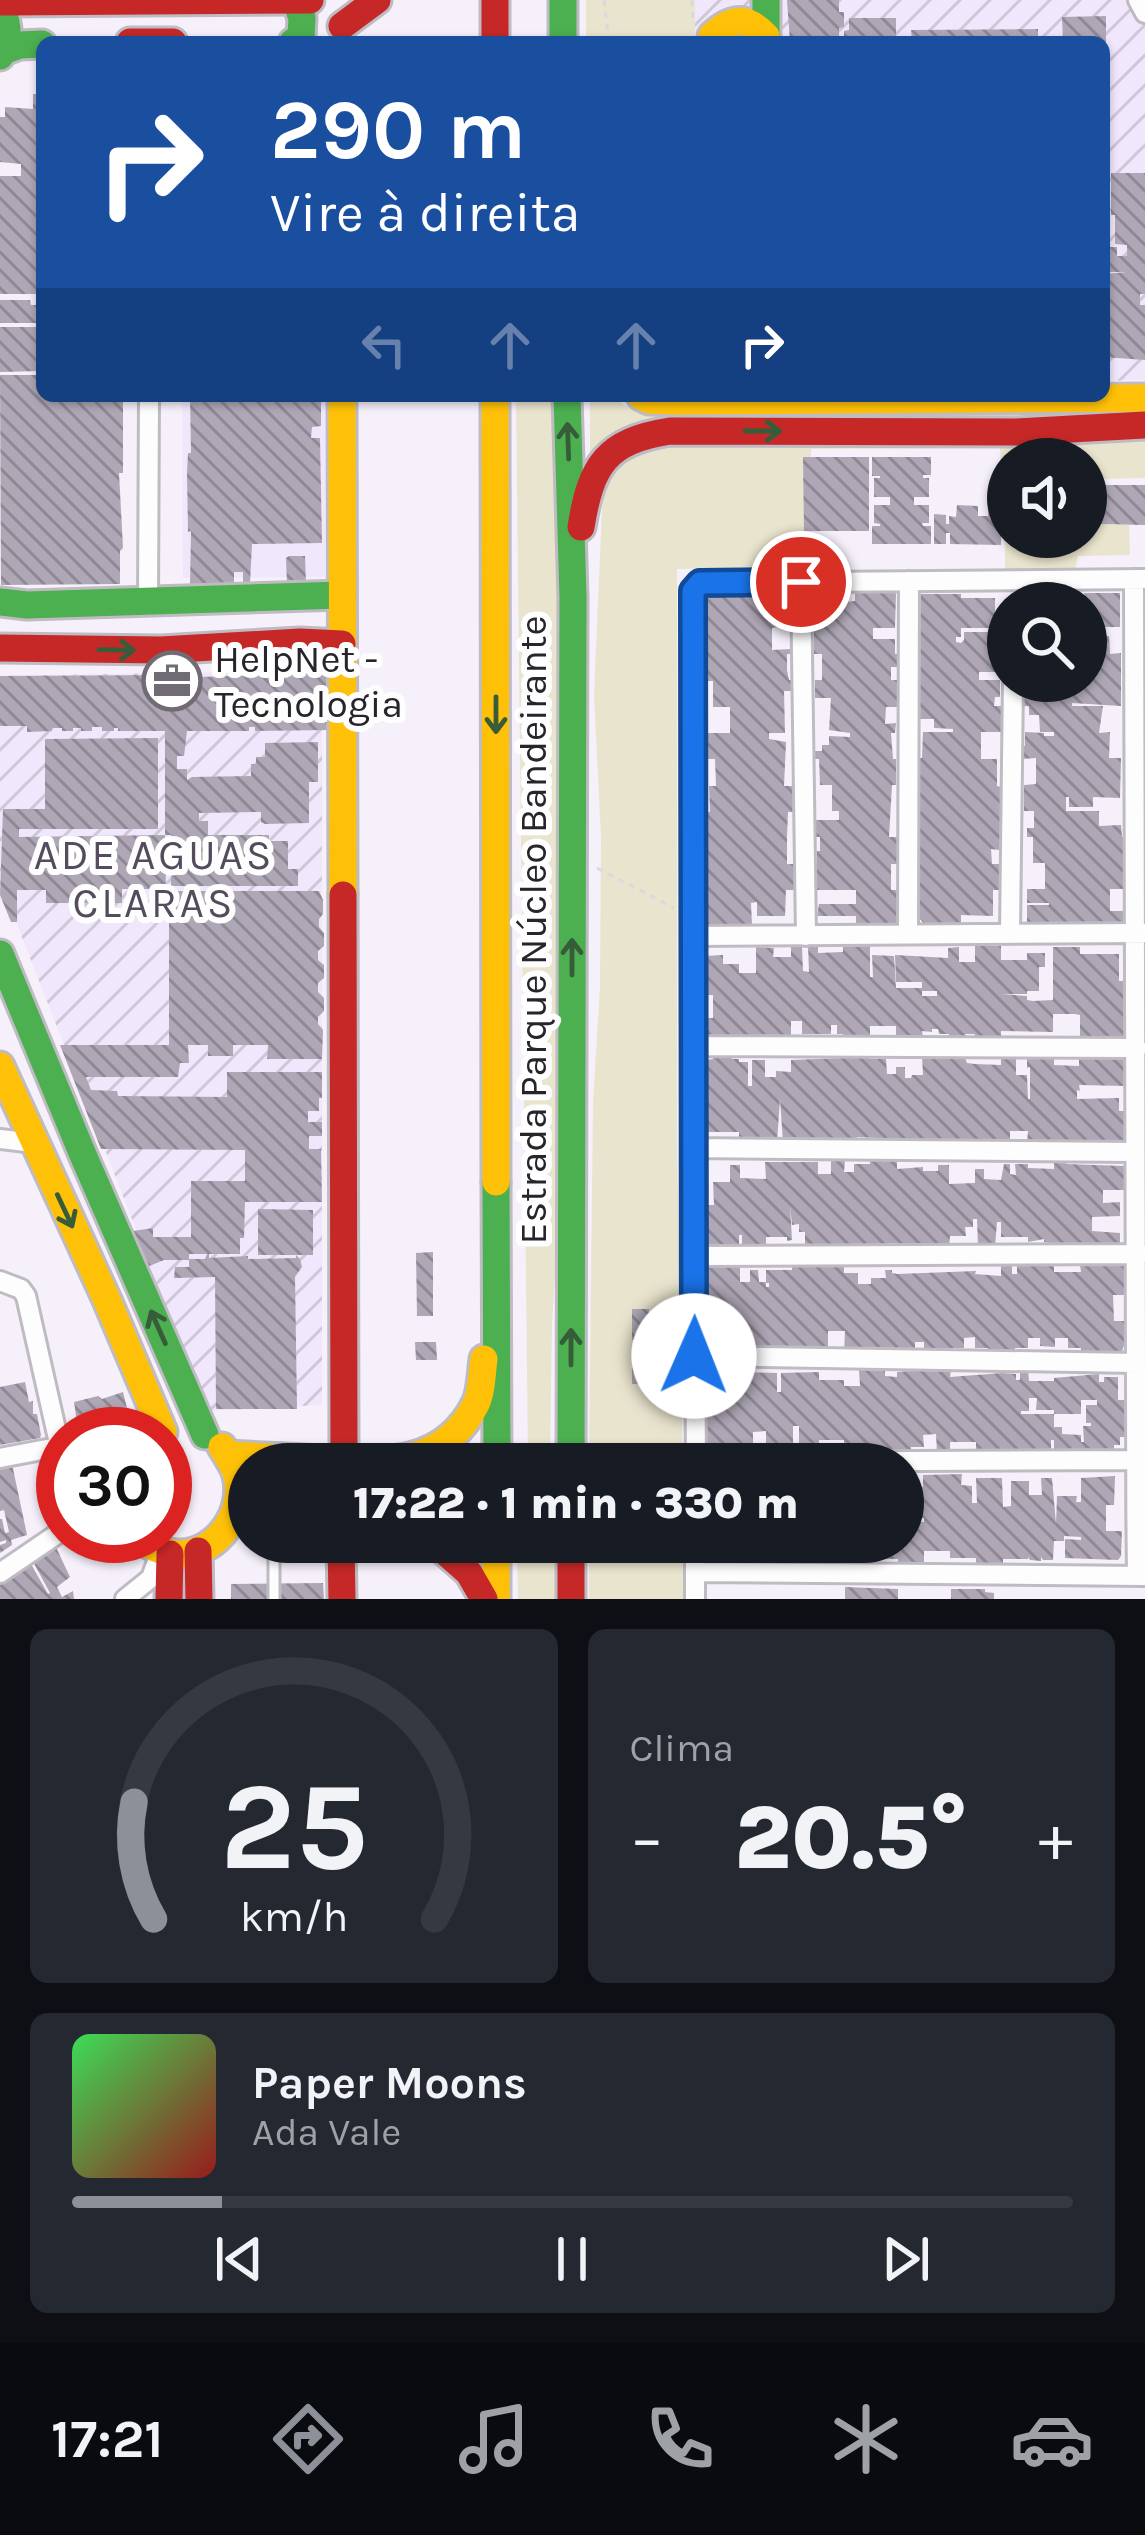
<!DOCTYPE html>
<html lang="pt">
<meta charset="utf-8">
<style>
:root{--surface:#171b24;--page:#242831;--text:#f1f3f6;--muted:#9ea1a6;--line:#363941;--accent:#8c9099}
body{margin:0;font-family:Karla,sans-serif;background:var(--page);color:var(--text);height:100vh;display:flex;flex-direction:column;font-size:45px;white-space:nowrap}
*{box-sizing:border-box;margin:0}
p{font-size:39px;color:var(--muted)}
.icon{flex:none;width:66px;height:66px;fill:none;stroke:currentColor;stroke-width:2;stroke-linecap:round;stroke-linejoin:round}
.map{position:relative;height:1599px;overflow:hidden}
.sheet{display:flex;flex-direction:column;gap:30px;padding:30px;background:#0d0f14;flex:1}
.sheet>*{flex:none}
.hud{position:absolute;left:36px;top:36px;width:1074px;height:366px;border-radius:18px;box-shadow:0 3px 9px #0004;background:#1a4fa0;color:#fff;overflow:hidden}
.controls{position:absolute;left:987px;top:438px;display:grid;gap:24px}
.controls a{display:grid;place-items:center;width:120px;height:120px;border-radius:50%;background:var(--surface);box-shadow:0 3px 9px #0004;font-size:60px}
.speed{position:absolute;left:36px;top:1407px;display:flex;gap:24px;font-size:60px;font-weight:700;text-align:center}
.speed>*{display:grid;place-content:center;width:156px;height:156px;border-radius:50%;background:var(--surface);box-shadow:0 3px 9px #0004;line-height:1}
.speed .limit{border:18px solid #d22;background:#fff;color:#111}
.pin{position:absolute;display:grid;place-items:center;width:102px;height:102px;color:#fff;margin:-51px;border:6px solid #fff;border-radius:50%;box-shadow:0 3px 12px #0007}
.me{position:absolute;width:132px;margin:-66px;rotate:1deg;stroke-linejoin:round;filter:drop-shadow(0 0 9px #0008)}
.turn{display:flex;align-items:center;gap:42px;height:252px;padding:0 36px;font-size:54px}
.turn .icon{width:156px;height:156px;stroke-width:2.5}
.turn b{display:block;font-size:84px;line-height:102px}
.lanes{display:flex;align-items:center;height:114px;padding:0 36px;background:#0003;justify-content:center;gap:60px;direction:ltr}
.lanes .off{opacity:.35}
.big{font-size:90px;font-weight:800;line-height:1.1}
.sheet .card{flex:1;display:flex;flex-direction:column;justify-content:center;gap:18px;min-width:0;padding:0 42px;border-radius:18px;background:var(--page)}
.sheet .dial{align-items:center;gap:0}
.dial svg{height:312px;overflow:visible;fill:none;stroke:var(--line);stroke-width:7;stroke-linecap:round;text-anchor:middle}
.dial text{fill:var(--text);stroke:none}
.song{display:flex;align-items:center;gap:36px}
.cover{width:144px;height:144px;border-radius:18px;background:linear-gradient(135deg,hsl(130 70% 55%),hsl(0 70% 35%))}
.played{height:12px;border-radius:6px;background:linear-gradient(90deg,var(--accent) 15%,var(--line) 15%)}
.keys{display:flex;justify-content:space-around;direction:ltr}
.heat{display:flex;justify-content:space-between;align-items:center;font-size:66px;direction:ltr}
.sheet .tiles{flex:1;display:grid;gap:30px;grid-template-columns:1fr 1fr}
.card:last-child{grid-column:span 2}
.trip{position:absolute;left:228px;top:1443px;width:696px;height:120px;border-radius:60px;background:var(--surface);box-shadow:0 3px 9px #0004;font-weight:800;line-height:120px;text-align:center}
.tab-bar{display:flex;height:192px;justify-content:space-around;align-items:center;background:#090b0e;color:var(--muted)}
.tab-bar .icon{width:84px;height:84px}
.tab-bar .on{color:var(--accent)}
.tab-bar b{font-size:54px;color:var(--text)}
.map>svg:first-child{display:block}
</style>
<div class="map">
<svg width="1145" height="1599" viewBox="0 0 1145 1599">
<defs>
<pattern id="industrial-furrows" width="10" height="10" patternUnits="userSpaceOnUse" patternTransform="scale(3)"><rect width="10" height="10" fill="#f1e7fc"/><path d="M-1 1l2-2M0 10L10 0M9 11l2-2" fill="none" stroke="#cfc6d8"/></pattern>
<pattern id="building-back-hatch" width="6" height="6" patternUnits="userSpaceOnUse" patternTransform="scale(3)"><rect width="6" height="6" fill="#afa7b6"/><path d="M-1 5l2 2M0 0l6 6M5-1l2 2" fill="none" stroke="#8e8894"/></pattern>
</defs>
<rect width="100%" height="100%" fill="#f5f0fa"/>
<!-- built -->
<path fill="#f1e7fc" d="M182 396H325V577L183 578Z"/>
<!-- industrial -->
<path fill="url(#industrial-furrows)" d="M589 0H1145V380L1104 381V42H589Z
M322 670V1405L207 1411 0 881V676Z"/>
<!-- green -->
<path fill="#e9e4cd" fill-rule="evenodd" d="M586 0H695V42H586Z
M516 396H558L561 1182 552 1323 550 1454 547 1464H529L528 1457Z
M590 396H613L622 404 643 412 962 415 968 421 689 425 590 463Z
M1032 438 1034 446H1055L1058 440 1145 441V478L1097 479V524L1129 525 1130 555 1078 556 1075 570 1005 569V513L1000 448 811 449 809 525 797 567 677 569V1144L683 1464H589L593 1102 600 988 601 837 594 695 603 487C619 461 632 457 659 447L847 440ZM1008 459H1086V537H1008Z
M517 1542H559V1599H518Z
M589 1542H685L686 1599H589Z"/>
<!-- building -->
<path fill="url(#building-back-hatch)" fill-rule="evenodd" d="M787 0H839V12H844V27L839 28V37H844V31L849 30V18H896V42H790Z
M1106 16V42H1063L1062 17Z
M1038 29V42H912L911 30Z
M33 94H42V270H36V294H0V176H21V164L0 162V117H5V107L33 109Z
M1111 173H1145V294H1140V305H1145V360L1104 357V274L1127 272H1104V247H1117V256H1127V245L1115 244V215H1111Z
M38 296H42V323H0V300H30L31 305H38Z
M0 327H42V371L0 372Z
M0 375H42V396H123V473H119L123 548 120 551V584L1 585Z
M190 396H321V426L312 427 311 438H320L322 543 252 544 250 584H243V572H234V584H190L191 531 188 532 187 473 188 453H191Z
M803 457H869V531H804Z
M872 457H931V475H923V478H929V497H914V505H929V523H922L923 526H931V544H872V526H880V524L874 523V505H890V497H874V478H880V476H872Z
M1099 485H1145V525L1099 524Z
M957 505 978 506V516H988V505L1001 506V545L950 544V533H946V544H934V514L946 515V524H949V516L956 517Z
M289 556H305L306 585H287L286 558Z
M759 593H773V602H790V625L772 628V650L791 649V654H787V670L789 680H792V691H784L785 733H769V739L786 742 784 786H794V812H788L787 837V864H794V890H786L785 916H757V902L751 903 752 925H711L705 923 704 811 710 812 709 786H716L715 759H704V733H730V707H713V681H703L704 594 751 596 759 595Z
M855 593H896L895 628H873V639H895V654H898V667H891V680H898L899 707H886L885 724 896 723 895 733H891L893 759H896V785H892L889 837H900V864H891V890H899V916L896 923H856V916H817L819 904H856V890H817V851H820V837H815V820H839V811H832V785H820L819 759H815V751H822V745H829V736L850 737V733L829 730 831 698H815V680H822V654H814V628H823V617L819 614 820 597H846V602L855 601Z
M1084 593H1120V627H1104V636H1109L1110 654 1121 653V706L1072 703V706H1103L1099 733 1110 732 1109 758H1121L1120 798 1093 797V807H1069V797H1066V811H1099V826L1121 825 1122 837H1126V889H1110V911H1124V923H1027V905H1049V903H1027V889H1045V863H1033V837H1027V828H1034V811H1024V785L1036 784V758L1022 759V746H1025V732L1044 733V736H1054V732H1040L1039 715H1029V706H1024L1023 681H1086V603H1065V598H1085Z
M921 594H961V598H995V615H1001V628H961V637H956V642L961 643 964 640V632H988V641H1000V672H979V680H1000V697H995L994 706H1003V732H981V759H997V786L1001 787V838L999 850 991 849 992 864H1001L1002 890H993V916L961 915V923L924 924 918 916 917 850H920V837H918L917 758H922L923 732H956H953V729L934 728V719H917V627H920Z
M267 662H322L329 671V677H327L328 730 255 731V727H249V731H187L184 756H177V769H187V780L192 777 251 776V764H256V757H265V743L318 742V782H309V823L265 824 261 822V812L199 813V821H208V835H269V841H288V869H298V886H171V835H165V731H118V728H114V731H102V727H92V731H81V728H73V731H62V728H52V731L27 732V726H0V676L165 675V678L267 675Z
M158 738V829H19V837L165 835 166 889H122V903H46V890H17V922H11L0 895 3 809H45V739Z
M169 891H319L323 900V914L319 919V927L324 933V946L318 951V960L324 965V978L318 983V992L324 998V1011L318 1017V1024L323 1030 322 1059H267L268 1045H233V1056H208V1045H188L189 1063H180L178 1077H86L91 1090 117 1091 118 1096 227 1097V1072H322V1098H319V1111H308V1122H322V1136H309V1149H321L322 1202H245L244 1238H240V1254H209V1258L248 1256V1259L296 1258V1255L300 1259 302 1267 295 1277 297 1409H216L215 1277 174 1278 175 1267H189V1259H205L207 1254H189V1260H164L147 1267 133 1231 153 1228V1237H191V1181H245V1150L101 1149 60 1045H169Z
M808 946 818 947V953L843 952V947L870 946V977H873L872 955 894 956 896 988H922V996H937V991H922V982H896L895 955 948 958V948L959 947V962H975V946H1001V960H1027V953H1045V967H1039V991H1027V994H1001L1027 996V1000L1033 1001 1053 1000V947H1080V954H1119V981H1126V1005H1123L1127 1006 1128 1040 1080 1041V1015L1075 1014H1053V1032L1001 1031V1037H974L975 1034H965L966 1038H949V1034H939L938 1029H932V1032L922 1031 923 1038H896V1026H870V1037L843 1038V1034H837V1025H831V1034H802V1021H791V1037H767L765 1034V1038L705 1036V1018H713V995H704V956L723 955V964H739V973H756V947L774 948 773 957H791V947H802L803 971 809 972Z
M964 1055 967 1063 975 1064 1001 1065V1057H1016V1075H1027L1028 1099H1030V1067L1027 1068V1056H1054V1065L1079 1066V1059H1126V1086L1079 1085 1080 1091 1077 1090V1099L1119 1098V1111H1125L1126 1140 1027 1142 1028 1131H1010V1139H1001V1142L948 1139 897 1142V1139L857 1137V1143H831V1138H818V1143L783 1142 780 1099 777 1142H739V1132H705L706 1060 713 1059V1056H732V1059H739V1062H748V1086H752V1060H765V1077H776V1071L791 1072V1060L870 1057V1059H886L887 1074H896V1067H905V1078H911L912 1075H923L922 1056Z
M1066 1160V1164L1124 1166V1190H1103V1203L1120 1202V1216L1092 1217V1231L1120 1233V1243L1054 1244 1044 1242V1239L1028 1242V1237H1001V1222H997L995 1247H978L977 1219H973V1227H965L966 1236H950L949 1247 897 1248V1243H888V1246L844 1247V1245L805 1244V1232H799V1224L792 1225 790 1205 792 1240 787 1241V1237H766V1245H742V1235H739V1245L705 1246V1205H714L713 1182H730V1165H740V1178L766 1179 765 1162H818V1174H831V1161H845L844 1172H854V1164H870V1161H897V1169L923 1167V1171H938V1165H949V1184L975 1183V1169H984V1179L1001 1180 1004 1164H1010V1174L1016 1175 1015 1164H1028V1168L1054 1169V1161Z
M258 1209 313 1210V1255H258Z
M433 1252V1316H417L416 1253Z
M740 1265V1282H750V1270H758L759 1282H766V1287H769V1283H766V1270H792V1266L844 1265V1273H858V1284H871V1278H886L885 1270H892V1273L897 1274 976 1271 975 1274 1001 1276V1266H1012V1274H1017V1266L1027 1265H1054V1272H1081L1080 1265H1124L1127 1268V1295H1113L1114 1321H1124V1345L1122 1352H1081V1348H1068V1338H1055V1347L1040 1346V1338H1028V1348H1015V1352H989L988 1348H975V1337L964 1338V1348H950V1351H924V1342H915V1348L844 1353 845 1331H828V1348H819V1350H714V1320H719V1309H705V1269L708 1266Z
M632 1309H649L648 1340H632Z
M415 1342H436L437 1360H416Z
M638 1345H649L648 1384H632V1358H638Z
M859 1370 885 1371V1376L897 1377V1372L923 1370H951L950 1377 1002 1373 1016 1374V1380H1020V1370H1028L1029 1381H1054V1378L1099 1374V1382H1104V1377H1118V1400H1127V1437H1120V1445H1114V1453H1054V1440H1051V1454H976V1442H950V1453H937L936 1434 923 1435 924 1447H911V1455L844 1453V1440H819V1449H799V1426H793V1456H766V1431L753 1432V1453L713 1456 705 1450 707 1377 740 1375V1372L777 1373V1392H781V1373L819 1372V1380H844V1386H860ZM1029 1398H1037L1036 1410H1054V1414H1081V1400H1097V1405H1086V1423H1091V1426H1083L1084 1442H1081V1435L1062 1434V1427H1054V1414H1021V1411H1029Z
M25 1382 29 1402 33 1401V1414H37L41 1435 40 1438 0 1445V1387Z
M123 1392 128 1412 77 1422 74 1402 98 1396 102 1399Z
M12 1464 27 1535 11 1540 12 1545 0 1553V1545L6 1543V1540L0 1542V1519H2L5 1533 9 1532 4 1510 0 1511V1466Z
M962 1474 961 1485 972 1486V1503H977L976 1478H1002L1003 1507 1011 1506V1481H1029V1495H1042L1041 1478H1052L1056 1524 1057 1496H1077L1076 1502H1081V1478L1115 1476 1114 1505H1106V1531H1122L1121 1556 1118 1560 1065 1558V1539L1081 1540V1537L1064 1536V1541H1054L1053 1560H1043L1041 1557V1561L1030 1560 1028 1557V1559H1003V1565H976V1558H950V1551H924V1566H898V1559H872V1566L793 1565V1542H819V1552L823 1553V1542H903V1522H924V1518L903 1516V1487H923V1475Z
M714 1542H776V1550H767V1566H740V1556H714Z
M54 1543 70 1577 57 1587 62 1597 73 1591 74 1599H0V1575L27 1557 48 1594 50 1593 30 1556Z
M323 1583 324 1599H231V1584Z
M845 1587 898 1589V1599H845Z
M951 1589H985V1592L994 1593V1599H951Z"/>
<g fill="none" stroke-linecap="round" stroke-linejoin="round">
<defs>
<path id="lane" d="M274 1542V1599"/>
<path id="street" d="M1138 0 1145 13
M1134 579C1136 912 1133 1244 1137 1576
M801 582 806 936
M148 601 149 396
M1010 933 1013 681
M908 934 909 581
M692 936 1145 933
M693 1046 1137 1048
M0 1139 34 1143
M693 1148 1134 1152
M695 1256 1140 1254
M0 1281 21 1289 26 1296 63 1461
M694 1356 1136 1363
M0 1458 63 1446
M696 1462 1135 1460
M696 1464 692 936 694 587 700 583 1145 579
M695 1572 1145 1576
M0 1573 63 1530
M125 1599 151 1578 161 1551
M695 1599V1542"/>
<path id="fast" d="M563 0V42
M766 0V42
M293 42 301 37 302 18 296 1
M3 51 20 45 42 44
M0 56 7 29 2 0
M567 396 573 597 571 1464
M0 602 27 605 342 595
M0 954 83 1155 205 1435
M496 1182 497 1464"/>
<path id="slow" d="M712 36C732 17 747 16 766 36
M342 396 343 895
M495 396 496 1182
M641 396 649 400 677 401 1145 398
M0 1066 107 1300 163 1432
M229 1455C260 1457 291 1458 322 1460 382 1463 444 1468 476 1404 482 1392 482 1373 484 1359
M136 1536C150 1545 162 1554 179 1554 219 1554 248 1509 236 1472 233 1464 227 1455 222 1447
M496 1542V1599"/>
<path id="jam" d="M495 0V42
M3 2 310 0
M342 26 377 0
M130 42H173
M581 527C591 465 606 441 670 431L1016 432 1145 425
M0 648 161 650 300 642 342 644
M343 895 344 1460
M341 1542 342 1599
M434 1542 469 1573 484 1599
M571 1542V1599
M198 1551 199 1599
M169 1599 170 1554"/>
</defs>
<!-- lane casing -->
<use href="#lane" stroke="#bfbbc3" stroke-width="15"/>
<!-- street casing -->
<use href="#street" stroke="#bfbbc3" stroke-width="24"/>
<!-- fast casing -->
<use href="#fast" stroke="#bfbbc3" stroke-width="33"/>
<!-- slow casing -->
<use href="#slow" stroke="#bfbbc3" stroke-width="33"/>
<!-- jam casing -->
<use href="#jam" stroke="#bfbbc3" stroke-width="33"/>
<!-- path -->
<path stroke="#dad9db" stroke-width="3" stroke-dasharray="6 6" stroke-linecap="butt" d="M604 0 609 42
M692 0 693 22
M597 868 674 908"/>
<!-- lane -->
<use href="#lane" stroke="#fefdfe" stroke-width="9"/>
<!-- street -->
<use href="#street" stroke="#fefdfe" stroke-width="18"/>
<!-- fast -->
<use href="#fast" stroke="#4caf50" stroke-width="27"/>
<!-- slow -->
<use href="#slow" stroke="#ffc107" stroke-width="27"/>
<!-- jam -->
<use href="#jam" stroke="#c62828" stroke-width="27"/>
</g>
<!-- one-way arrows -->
<defs><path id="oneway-shaft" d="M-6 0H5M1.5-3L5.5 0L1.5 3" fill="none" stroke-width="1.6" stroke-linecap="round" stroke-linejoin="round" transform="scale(3)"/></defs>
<g stroke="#365c3a">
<use href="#oneway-shaft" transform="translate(763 431)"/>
<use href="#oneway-shaft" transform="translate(568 441) rotate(-92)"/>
<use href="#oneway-shaft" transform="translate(117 650) rotate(1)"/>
<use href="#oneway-shaft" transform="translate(496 715) rotate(90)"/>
<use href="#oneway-shaft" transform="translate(572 957) rotate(-90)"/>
<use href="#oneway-shaft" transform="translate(65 1211) rotate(65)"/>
<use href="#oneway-shaft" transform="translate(158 1327) rotate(-114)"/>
<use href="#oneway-shaft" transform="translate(571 1347) rotate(-90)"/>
</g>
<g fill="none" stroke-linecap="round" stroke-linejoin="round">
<defs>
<path id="route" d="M694 1356 693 591 700 583 801 582"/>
</defs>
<!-- route casing -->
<use href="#route" stroke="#114b97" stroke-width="30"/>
<!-- route -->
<use href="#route" stroke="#1a73e8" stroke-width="21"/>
</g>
<!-- icons -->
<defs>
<symbol id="office-ring" viewBox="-11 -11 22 22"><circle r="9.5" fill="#fdfefd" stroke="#706b74" stroke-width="1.5"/><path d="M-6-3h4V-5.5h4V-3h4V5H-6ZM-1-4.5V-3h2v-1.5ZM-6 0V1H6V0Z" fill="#706b74"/></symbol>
</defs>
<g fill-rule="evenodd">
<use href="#office-ring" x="139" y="648" width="66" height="66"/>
</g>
<g text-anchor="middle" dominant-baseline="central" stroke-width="12" stroke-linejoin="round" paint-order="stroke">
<!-- poi labels -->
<g font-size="39" fill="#28242c" stroke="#fdfefd" text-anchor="start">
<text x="214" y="659">HelpNet -<tspan x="214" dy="45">Tecnologia</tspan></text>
</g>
<!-- street labels -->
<g font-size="39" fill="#28242c" stroke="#fdfefd">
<text transform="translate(533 930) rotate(-90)">Estrada Parque Núcleo Bandeirante</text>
</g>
<!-- neighbourhood labels -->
<g font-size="42" letter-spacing="3" fill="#544b5d" stroke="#fdfefd">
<text x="154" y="855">ADE AGUAS<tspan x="154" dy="48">CLARAS</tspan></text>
</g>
</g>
</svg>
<div class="controls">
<a><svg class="icon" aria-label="sound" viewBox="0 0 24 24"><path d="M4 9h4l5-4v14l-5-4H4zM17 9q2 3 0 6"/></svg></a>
<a><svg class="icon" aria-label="search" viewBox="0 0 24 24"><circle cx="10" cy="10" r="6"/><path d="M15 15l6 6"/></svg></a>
</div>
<div class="speed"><div class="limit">30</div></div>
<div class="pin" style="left:801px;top:582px;background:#d93025"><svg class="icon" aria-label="arrive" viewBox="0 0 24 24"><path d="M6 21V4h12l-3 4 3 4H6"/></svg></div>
<svg class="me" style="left:694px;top:1356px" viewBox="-20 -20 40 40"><circle r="19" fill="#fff"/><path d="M0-13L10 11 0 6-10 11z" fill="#1a73e8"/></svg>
<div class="trip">17:22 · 1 min · 330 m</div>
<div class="hud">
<div class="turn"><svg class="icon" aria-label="right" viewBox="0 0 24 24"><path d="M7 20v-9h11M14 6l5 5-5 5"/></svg><div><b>290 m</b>Vire à direita</div></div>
<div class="lanes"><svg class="icon off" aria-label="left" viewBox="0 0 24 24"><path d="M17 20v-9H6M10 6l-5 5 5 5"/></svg><svg class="icon off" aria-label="ahead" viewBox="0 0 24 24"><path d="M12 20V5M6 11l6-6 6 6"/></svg><svg class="icon off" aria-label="ahead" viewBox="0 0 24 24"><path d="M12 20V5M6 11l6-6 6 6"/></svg><svg class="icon" aria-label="right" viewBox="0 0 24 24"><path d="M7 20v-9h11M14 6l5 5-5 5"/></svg></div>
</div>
</div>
<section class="sheet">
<div class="tiles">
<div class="card dial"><svg viewBox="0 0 100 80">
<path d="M14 69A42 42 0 1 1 86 69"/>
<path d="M14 69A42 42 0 0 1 9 39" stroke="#8c9099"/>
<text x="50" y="56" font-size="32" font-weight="700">25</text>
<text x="50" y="72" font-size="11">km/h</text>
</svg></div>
<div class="card"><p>Clima</p>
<div class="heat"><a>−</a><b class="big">20.5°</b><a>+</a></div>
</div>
<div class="card">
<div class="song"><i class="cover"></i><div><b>Paper Moons</b><p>Ada Vale</p></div></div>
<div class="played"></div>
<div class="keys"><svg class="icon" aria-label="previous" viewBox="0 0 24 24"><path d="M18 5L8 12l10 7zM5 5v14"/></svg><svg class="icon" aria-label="pause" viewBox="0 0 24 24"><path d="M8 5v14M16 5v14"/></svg><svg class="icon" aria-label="next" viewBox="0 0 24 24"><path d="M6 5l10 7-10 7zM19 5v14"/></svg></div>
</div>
</div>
</section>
<nav class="tab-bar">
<b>17:21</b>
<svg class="icon on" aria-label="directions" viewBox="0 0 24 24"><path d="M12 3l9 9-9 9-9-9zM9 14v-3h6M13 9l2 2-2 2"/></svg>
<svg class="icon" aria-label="music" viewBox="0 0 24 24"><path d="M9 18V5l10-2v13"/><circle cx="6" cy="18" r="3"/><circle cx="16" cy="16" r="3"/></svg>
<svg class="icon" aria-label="phone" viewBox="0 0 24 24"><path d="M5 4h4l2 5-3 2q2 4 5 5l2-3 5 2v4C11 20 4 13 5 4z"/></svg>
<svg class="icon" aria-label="climate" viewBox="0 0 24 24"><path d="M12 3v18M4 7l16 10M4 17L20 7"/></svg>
<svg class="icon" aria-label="car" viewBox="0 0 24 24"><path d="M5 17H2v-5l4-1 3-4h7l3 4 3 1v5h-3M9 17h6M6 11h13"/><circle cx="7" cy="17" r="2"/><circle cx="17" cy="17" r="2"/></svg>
</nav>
